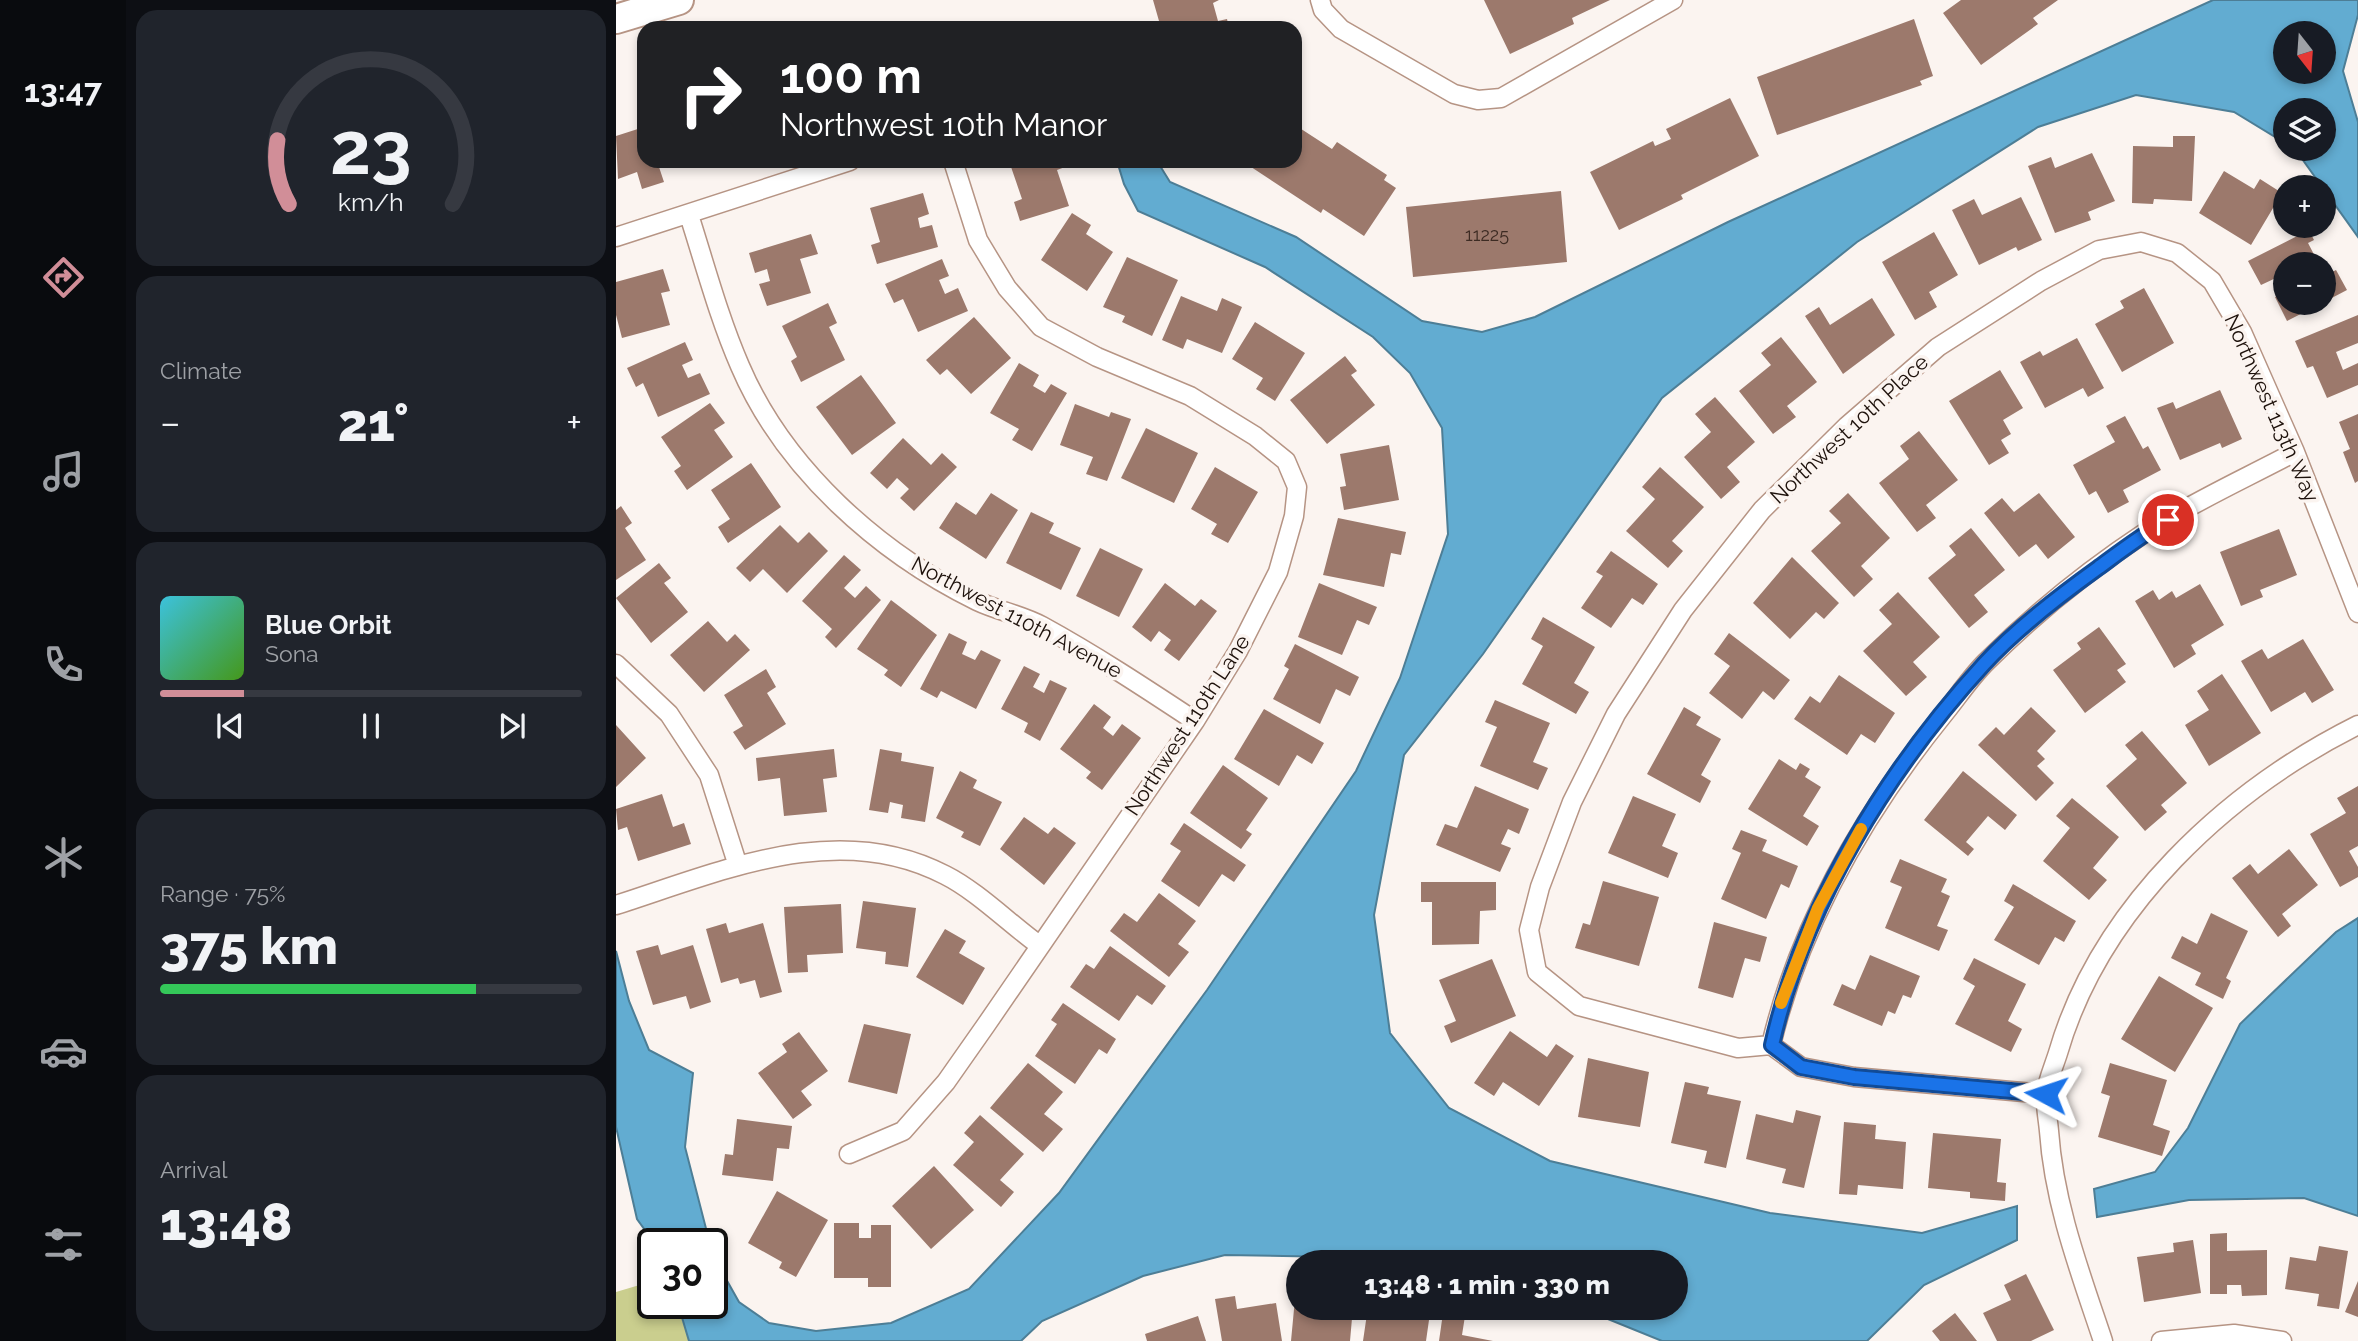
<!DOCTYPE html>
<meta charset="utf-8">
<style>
:root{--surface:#171b24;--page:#20242c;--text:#f1f3f6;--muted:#9ea1a6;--line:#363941;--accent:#d18e98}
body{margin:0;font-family:Raleway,sans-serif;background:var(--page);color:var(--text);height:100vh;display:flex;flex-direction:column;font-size:26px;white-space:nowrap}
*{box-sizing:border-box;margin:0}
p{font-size:23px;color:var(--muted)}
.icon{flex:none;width:38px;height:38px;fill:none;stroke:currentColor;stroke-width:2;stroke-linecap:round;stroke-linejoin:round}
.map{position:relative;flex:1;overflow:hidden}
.side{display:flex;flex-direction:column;gap:10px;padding:10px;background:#0d0f14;width:490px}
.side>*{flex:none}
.top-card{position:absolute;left:21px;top:21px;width:665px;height:147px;border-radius:21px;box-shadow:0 4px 10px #0003;background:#202124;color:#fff;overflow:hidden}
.needle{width:46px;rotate:163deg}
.tools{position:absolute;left:1657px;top:21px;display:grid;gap:14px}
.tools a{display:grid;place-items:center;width:63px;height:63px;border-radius:50%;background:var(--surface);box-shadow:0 4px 10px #0003;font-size:35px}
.speed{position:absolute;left:21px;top:1228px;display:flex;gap:14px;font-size:35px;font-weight:700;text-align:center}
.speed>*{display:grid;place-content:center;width:91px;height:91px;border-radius:50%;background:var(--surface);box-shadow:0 4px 10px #0003;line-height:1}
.speed .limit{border:4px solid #111;border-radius:10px;background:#fff;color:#111}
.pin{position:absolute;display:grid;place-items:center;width:60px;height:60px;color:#fff;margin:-30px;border:4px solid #fff;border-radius:50%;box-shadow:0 2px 7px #0007}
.me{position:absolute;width:77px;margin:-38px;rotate:275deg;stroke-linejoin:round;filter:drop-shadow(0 0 5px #0008)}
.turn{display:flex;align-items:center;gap:24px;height:147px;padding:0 28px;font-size:32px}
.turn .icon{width:91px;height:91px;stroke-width:2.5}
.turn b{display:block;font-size:49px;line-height:60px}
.big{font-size:52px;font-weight:800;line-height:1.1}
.side .widget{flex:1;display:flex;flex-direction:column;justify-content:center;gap:10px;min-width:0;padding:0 24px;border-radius:21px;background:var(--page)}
.side .dial{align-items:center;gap:0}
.dial svg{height:182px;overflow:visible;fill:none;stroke:var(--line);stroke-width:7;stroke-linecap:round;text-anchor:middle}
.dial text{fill:var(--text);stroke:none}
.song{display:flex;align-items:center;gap:21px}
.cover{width:84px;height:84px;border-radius:10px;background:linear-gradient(135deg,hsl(190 70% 55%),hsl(100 70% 35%))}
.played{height:7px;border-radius:4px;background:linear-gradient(90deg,var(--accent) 20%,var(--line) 20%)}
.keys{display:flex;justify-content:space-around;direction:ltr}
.heat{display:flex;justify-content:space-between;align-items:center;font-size:38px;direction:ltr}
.charge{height:10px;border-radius:5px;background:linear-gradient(90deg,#34c759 75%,var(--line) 0)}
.trip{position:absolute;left:670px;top:1250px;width:402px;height:70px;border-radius:35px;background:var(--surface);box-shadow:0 4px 10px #0003;font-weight:800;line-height:70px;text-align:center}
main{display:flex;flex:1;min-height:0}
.menu{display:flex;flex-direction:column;width:126px;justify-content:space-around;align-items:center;background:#090b0e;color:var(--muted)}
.menu .icon{width:49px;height:49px}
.menu .on{color:var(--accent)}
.menu b{font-size:32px;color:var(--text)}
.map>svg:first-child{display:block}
</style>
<main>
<nav class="menu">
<b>13:47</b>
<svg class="icon on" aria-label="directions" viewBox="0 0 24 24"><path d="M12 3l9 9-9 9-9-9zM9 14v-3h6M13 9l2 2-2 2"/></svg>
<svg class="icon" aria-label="music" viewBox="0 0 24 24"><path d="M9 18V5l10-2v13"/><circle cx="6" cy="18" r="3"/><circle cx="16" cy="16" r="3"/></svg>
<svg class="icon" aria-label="phone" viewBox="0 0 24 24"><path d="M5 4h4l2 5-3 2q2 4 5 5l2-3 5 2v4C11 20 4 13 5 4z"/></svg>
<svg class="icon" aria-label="climate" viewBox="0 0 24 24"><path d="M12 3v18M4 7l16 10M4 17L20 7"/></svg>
<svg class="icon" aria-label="car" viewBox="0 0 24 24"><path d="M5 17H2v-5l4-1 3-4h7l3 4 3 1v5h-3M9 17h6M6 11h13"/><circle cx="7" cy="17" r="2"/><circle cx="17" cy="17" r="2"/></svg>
<svg class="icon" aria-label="filters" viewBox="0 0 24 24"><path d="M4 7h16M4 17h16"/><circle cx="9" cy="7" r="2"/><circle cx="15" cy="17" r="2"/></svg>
</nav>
<section class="side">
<div class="widget dial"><svg viewBox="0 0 100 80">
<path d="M14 69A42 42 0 1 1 86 69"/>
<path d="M14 69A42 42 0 0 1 9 41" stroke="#d18e98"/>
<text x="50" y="56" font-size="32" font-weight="700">23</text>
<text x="50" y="72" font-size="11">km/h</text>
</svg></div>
<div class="widget"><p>Climate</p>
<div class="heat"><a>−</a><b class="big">21°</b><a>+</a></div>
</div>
<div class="widget">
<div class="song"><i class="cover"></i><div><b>Blue Orbit</b><p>Sona</p></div></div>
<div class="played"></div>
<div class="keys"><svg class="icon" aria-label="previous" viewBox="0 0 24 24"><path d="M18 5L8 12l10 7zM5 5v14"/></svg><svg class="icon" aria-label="pause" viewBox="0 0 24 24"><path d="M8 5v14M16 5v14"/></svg><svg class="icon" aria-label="next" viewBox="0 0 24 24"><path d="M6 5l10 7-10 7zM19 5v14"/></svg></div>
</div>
<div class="widget"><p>Range · 75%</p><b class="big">375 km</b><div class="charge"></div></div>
<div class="widget"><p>Arrival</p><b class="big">13:48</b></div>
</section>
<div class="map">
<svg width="1742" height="1341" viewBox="0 0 1742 1341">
<rect width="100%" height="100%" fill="#fbf4f0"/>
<!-- green -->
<path fill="#cace8e" d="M37 1281V1304H61L73 1341H0V1292Z"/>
<!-- water -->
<path fill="#62acd1" stroke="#4d7e96" stroke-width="2" fill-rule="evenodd" d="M1597 0H1742V15L1727 71 1742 122V237L1679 149H1708V110H1670L1669 143 1618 112 1520 95 1422 127 1241 242 1046 398 867 654 788 755 758 915 774 1033 833 1108 934 1161 1154 1213 1306 1233 1401 1206V1240L1308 1285 1251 1341H1046L987 1317 952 1307H1060V1262H786L773 1258 609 1255 527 1276 426 1321 405 1341H73L62 1304H96V1254L123 1302 153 1323 200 1331 275 1323 353 1289 443 1193 591 990 740 771 784 678 832 534 826 428 794 373 757 337 649 267 522 211 508 184 501 161H541L554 182 680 237 806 321 866 332 919 317 1112 222ZM1670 33H1708V72H1670Z
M1742 918V1216L1688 1198 1573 1200 1481 1217 1478 1189 1539 1172 1572 1128 1624 1024 1720 932Z
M0 951 13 1001 33 1050 77 1073 69 1147 94 1244H39L21 1219 0 1127Z"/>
<!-- building -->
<path fill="#9c796c" d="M537 0H603L597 3 602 21 611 19 613 28H545Z
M868 0H994L956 18 958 24 894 54Z
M1345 0H1442L1417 18 1422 24 1365 65 1327 13Z
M1298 19 1317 76 1304 81 1306 85 1161 135 1141 77Z
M1114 98 1143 156 1065 195 1067 199 1003 230 974 172 1037 141 1039 146 1055 139 1050 129Z
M679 125 716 149 721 142 771 175 768 180 780 188 748 236 707 209 705 213 626 161H679Z
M28 127V161H41L48 182 26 189 21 172 2 179 0 136Z
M1557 136H1579L1576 201 1538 199 1537 204 1516 203 1517 146 1557 147Z
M1476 153 1499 201 1472 212 1475 220 1439 233 1412 166 1435 157 1439 168Z
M403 161H447L449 167 441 170 453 206 404 221 398 202 406 199 394 164Z
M1608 171 1638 189 1644 179 1666 193 1635 245 1583 213Z
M945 191 951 262 797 277 790 207Z
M307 193 313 214 302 218 304 228 316 225 322 247 261 264 255 245 264 242 254 208Z
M1405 197 1426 240 1402 251 1400 247 1363 265 1336 210 1358 199 1366 215Z
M456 213 475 225 470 234 497 252 471 291 425 260Z
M1693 230 1698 240 1692 243 1703 264H1670V303H1706L1671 321 1659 297 1669 292 1662 277 1645 285 1632 261Z
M1318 232 1342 275 1313 292 1321 307 1299 320 1266 262Z
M195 234 202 254 184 259 195 293 151 306 143 284 154 281 151 269 139 273 133 253Z
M511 257 562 280 536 336 506 322 509 316 487 307Z
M326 259 333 276 323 280 329 294 342 288 352 311 302 332 287 299 278 303 269 284Z
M47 269 54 291 45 293 54 325 6 338 0 315V282Z
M1720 270 1731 290 1708 302V276Z
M1528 288 1558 343 1506 372 1479 324 1508 308 1504 301Z
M565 296 601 311 606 298 626 307 606 353 571 339 567 349 546 340Z
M1256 298 1279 335 1227 374 1189 316 1203 307 1214 325Z
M212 303 221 323 213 327 229 360 185 382 175 361 181 357 166 326Z
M1742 315V343L1720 352 1727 370 1742 363V385L1711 398 1697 366 1691 368 1679 341Z
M358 317 395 358 355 394 331 369 324 375 310 360Z
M639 322 689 353 659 401 640 389 647 378 616 359Z
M1165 337 1201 382 1171 406 1180 417 1157 434 1123 391 1155 365 1145 353Z
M1461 338 1488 388 1472 397 1467 388 1429 408 1404 362 1424 351 1427 356Z
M69 342 77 360 66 365 72 378 84 373 94 394 42 417 27 383 20 387 11 368Z
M729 356 741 371 735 375 759 405 711 444 674 400Z
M403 363 423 375 417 386 429 393 435 384 451 393 416 451 396 440 403 429 374 413Z
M1384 370 1407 408 1387 420 1395 434 1385 440 1393 453 1373 465 1333 401Z
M245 375 280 423 236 455 200 407Z
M1604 390 1626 439 1606 448 1604 443 1564 460 1541 408 1557 402 1560 409Z
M1099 397 1139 442 1111 467 1124 482 1105 499 1068 457 1095 432 1079 414Z
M94 403 109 423 98 430 117 457 71 490 58 471 65 466 45 437Z
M459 404 493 417 495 412 515 419 491 481 470 474 477 457 444 445Z
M1742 414V481L1739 483 1727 452 1734 449 1723 422Z
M1509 416 1527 449 1532 446 1545 470 1507 490 1513 502 1492 513 1480 491 1473 495 1457 465 1499 442 1490 426Z
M530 428 582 453 558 503 505 478Z
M1303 431 1342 480 1310 505 1320 518 1301 532 1263 483 1293 459 1284 446Z
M287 438 315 465 326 453 341 467 298 511 284 498 293 489 281 478 271 489 254 473Z
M773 445 783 500 728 510 724 487 730 486 724 454Z
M135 463 165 507 112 543 102 527 114 519 95 490Z
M599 467 642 492 612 543 595 534 601 524 575 509Z
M1044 467 1088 507 1056 541 1067 551 1052 568 1010 531 1039 499 1026 487Z
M375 493 402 510 370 559 323 528 340 502 360 515Z
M1232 493 1274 538 1245 566 1257 579 1238 597 1195 551 1225 523 1213 511Z
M1423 493 1459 537 1432 559 1420 544 1403 557 1368 513 1386 498 1398 512Z
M5 506 16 523 9 528 30 560 0 580V510Z
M415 512 438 523 433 533 465 548 445 590 390 563Z
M722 518 790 532 785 555 775 553 768 587 707 575Z
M164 525 182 543 193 532 212 551 171 593 147 569 134 582 120 568Z
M1355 528 1389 570 1358 595 1372 612 1353 628 1312 578 1340 555 1333 546Z
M1663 529 1681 575 1644 590 1647 597 1625 606 1604 552Z
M484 548 527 569 503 617 460 596Z
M995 551 1042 584 1027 605 1016 598 995 628 965 608 987 576 980 572Z
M228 555 245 570 228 588 239 598 250 586 265 600 220 648 209 637 216 629 186 601Z
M1176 557 1223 603 1208 619 1200 612 1174 639 1137 603Z
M43 563 55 578 48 583 72 612 35 643 0 598Z
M549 583 579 606 585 599 601 611 563 661 548 650 555 640 543 631 535 642 516 627Z
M703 583 761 607 753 625 741 620 726 655 682 637Z
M1584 584 1608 625 1575 645 1580 654 1558 668 1519 601 1537 590 1543 600 1556 591 1560 598Z
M1282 592 1324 637 1297 662 1311 677 1290 696 1247 651 1276 624 1263 610Z
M275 600 321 635 285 687 268 675 272 670 241 649Z
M927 617 979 647 958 683 973 692 960 714 906 684 927 646 915 639Z
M92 621 111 642 119 634 134 650 88 692 54 655Z
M1483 627 1510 664 1501 670 1510 682 1469 713 1437 670 1465 649 1461 643Z
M333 633 351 642 346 654 359 660 365 650 385 660 360 709 325 691 321 698 304 689Z
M1113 633 1174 680 1158 700 1147 691 1126 719 1093 693 1114 666 1098 654Z
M1687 639 1718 690 1696 703 1689 692 1655 712 1625 661 1646 649 1652 659Z
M679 644 743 677 734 696 720 689 704 724 657 699 673 669 668 666Z
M408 666 424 674 417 687 428 693 434 680 451 688 424 741 408 732 412 723 385 709Z
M150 669 160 687 151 693 170 724 129 750 117 732 127 726 108 695Z
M1606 674 1645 733 1593 766 1569 725 1593 710 1581 691Z
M1223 675 1279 713 1259 743 1245 734 1231 755 1178 719 1194 696 1204 703Z
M879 700 934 723 917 762 932 768 922 790 864 766 881 727 869 722Z
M478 704 495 717 487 728 497 736 506 724 525 738 486 790 470 778 475 772 444 749Z
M1068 707 1085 717 1080 725 1105 739 1085 775 1095 781 1084 803 1031 774Z
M1415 707 1440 731 1421 751 1429 759 1421 766 1438 783 1420 801 1362 745 1380 727 1388 735Z
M648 709 708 743 696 764 681 755 663 786 618 759Z
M0 725 30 758 0 787Z
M1526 731 1571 783 1545 805 1551 812 1529 831 1490 786 1521 759 1509 745Z
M218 749 221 777 207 779 211 812 168 816 164 778 142 781 140 758Z
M264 749 286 753 285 761 318 767 309 822 285 818 287 805 274 802 272 813 253 810Z
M1163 759 1180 770 1184 763 1194 769 1189 777 1205 787 1187 816 1203 826 1191 846 1132 809Z
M607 765 652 798 630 830 636 834 625 849 574 813Z
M344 771 361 780 357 788 386 802 364 846 345 837 348 832 320 818Z
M1347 771 1401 815 1389 830 1372 816 1350 842 1358 849 1352 856 1308 820Z
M859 786 913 809 903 834 892 829 885 844 895 848 884 872 820 845 829 824 841 828Z
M1742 786V846L1733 851 1742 867V877L1724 887 1694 834 1730 813 1721 798Z
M46 794 57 827 68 823 75 844 22 861 11 827 2 830 0 809Z
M1017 796 1060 814 1046 846 1062 853 1052 878 992 853Z
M1456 798 1503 837 1477 868 1491 880 1473 900 1427 861 1454 828 1440 816Z
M408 817 432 834 438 827 460 843 428 885 384 849Z
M568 823 630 865 618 882 606 874 583 907 545 881 565 851 554 844Z
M1125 830 1151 840 1146 851 1182 866 1173 888 1165 884 1150 919 1105 899 1125 853 1116 849Z
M1673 849 1702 885 1666 914 1675 926 1662 937 1616 878 1634 864 1642 874Z
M1284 859 1331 879 1325 892 1334 896 1321 926 1332 930 1323 951 1269 928 1286 887 1274 882Z
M987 881 1043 897 1023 966 959 948 967 923 974 925Z
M805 882H880V910L864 911 863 944 816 945V902H805Z
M1397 884 1460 921 1448 942 1439 937 1423 965 1378 940 1398 907 1388 901Z
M543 893 580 921 562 944 573 952 553 977 494 931 508 913 521 922Z
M247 901 300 908 292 967 269 964 270 952 240 948Z
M225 904 227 953 191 955 192 972 172 973 168 907Z
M1595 913 1632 931 1610 978 1615 981 1607 999 1579 985 1585 973 1555 958 1566 936 1581 944Z
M1098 922 1151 937 1144 962 1129 958 1117 998 1082 988Z
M110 923 113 933 147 923 166 992 144 998 139 980 124 984 122 978 105 983 90 929Z
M329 929 350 941 343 953 369 968 347 1005 300 977Z
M42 945 45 955 77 945 95 1002 74 1009 70 996 37 1005 20 951Z
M494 946 550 986 536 1005 521 995 503 1021 454 987 470 964 478 969Z
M1254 955 1304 976 1295 998 1287 995 1279 1014 1272 1011 1266 1026 1217 1005 1226 984 1239 990Z
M1358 958 1410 984 1392 1021 1406 1029 1395 1052 1339 1024 1359 986 1347 979Z
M876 959 900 1016 835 1043 828 1026 840 1021 823 980Z
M1543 976 1597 1008 1559 1072 1505 1039Z
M447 1003 500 1039 491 1054 483 1049 459 1084 419 1056 441 1024 435 1020Z
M248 1024 295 1034 281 1094 232 1082Z
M894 1031 931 1057 940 1044 958 1056 923 1106 887 1082 878 1096 858 1083Z
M183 1032 212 1071 185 1091 196 1105 177 1119 142 1073 171 1052 166 1044Z
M972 1058 1033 1072 1024 1127 962 1117Z
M412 1063 447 1092 428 1114 447 1129 427 1152 374 1108Z
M1494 1063 1551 1080 1537 1125 1554 1131 1546 1156 1482 1137 1494 1096 1485 1093Z
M1069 1082 1093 1087 1091 1094 1125 1101 1110 1168 1088 1163 1091 1151 1055 1143Z
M1180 1110 1205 1116 1188 1188 1166 1183 1170 1169 1130 1159 1140 1114 1177 1123Z
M364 1115 408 1154 384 1180 398 1192 385 1207 337 1165 358 1142 348 1133Z
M121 1119 176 1126 173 1149 161 1148 157 1181 106 1175 109 1154 117 1155Z
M1228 1122 1260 1125 1259 1139 1290 1142 1287 1189 1242 1185 1241 1195 1223 1194Z
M1317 1133 1385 1139 1381 1182 1390 1183 1389 1201 1354 1198V1192L1312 1188Z
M318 1166 358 1210 315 1249 276 1206Z
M161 1191 212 1220 180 1277 163 1268 166 1262 132 1243Z
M218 1223H243V1238H255V1225H275V1287H252V1278H218Z
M1611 1233V1251L1651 1250V1295L1626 1296 1625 1285H1611V1294H1594V1234Z
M1577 1240 1585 1293 1528 1302 1521 1257 1558 1252 1557 1243Z
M1703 1246 1732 1251 1723 1309 1701 1306 1703 1294 1669 1289 1674 1257 1700 1261Z
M1410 1274 1438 1330 1415 1341H1381L1367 1313 1395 1300 1388 1285Z
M1742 1281V1317L1729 1312Z
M680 1288 682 1307H737L734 1341H675Z
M619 1296 621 1309 660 1303 666 1341H606L599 1299Z
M752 1307H782L814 1313 810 1341H747Z
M827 1313 849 1316 846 1335 877 1341H823Z
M1339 1313 1361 1341H1324L1316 1331Z
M582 1316 590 1341H531L529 1334Z"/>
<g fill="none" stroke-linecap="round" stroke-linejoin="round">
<defs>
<path id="street" d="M704 0 707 10 725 29 838 94 862 100 885 98 1057 0
M73 215C89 265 103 318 124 366 168 469 263 553 361 601 382 611 406 615 426 626 479 655 529 688 579 721
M0 237 234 161
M0 664 53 714 93 775 122 866
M0 905C106 871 222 819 329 875 361 891 394 924 423 945
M1155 1045C1184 923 1248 813 1327 715 1341 698 1354 678 1370 662 1418 614 1474 569 1530 532 1577 502 1630 478 1679 452
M1430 1094 1238 1077 1185 1067 1155 1045 1122 1048 963 1006 921 972 913 930 924 887 956 802 1000 714 1067 610 1146 510 1231 426 1322 347 1425 281 1483 250 1525 242 1561 253 1596 281 1626 332 1679 452 1742 613
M233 1154 287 1131 330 1082 370 1025 579 721 622 651 662 572 678 516 681 487 670 461 639 436 574 396 481 357 425 327 391 288 362 240 337 161
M1487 1341C1464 1272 1438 1204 1433 1131 1432 1119 1429 1106 1430 1094 1431 1081 1438 1066 1442 1053 1484 908 1610 791 1742 725
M1545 1341 1618 1334 1666 1341"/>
<path id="primary" d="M0 19 63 0"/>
</defs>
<!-- street casing -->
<use href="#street" stroke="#b69484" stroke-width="21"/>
<!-- primary casing -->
<use href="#primary" stroke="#b69484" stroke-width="32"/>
<!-- street -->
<use href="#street" stroke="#fff" stroke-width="18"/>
<!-- primary -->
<use href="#primary" stroke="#fff" stroke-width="28"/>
</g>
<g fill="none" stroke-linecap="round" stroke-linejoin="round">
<defs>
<path id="route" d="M1430 1094 1238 1077 1185 1067 1156 1045C1187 906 1272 769 1368 664 1401 628 1443 596 1482 568 1505 551 1527 534 1552 520"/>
</defs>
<!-- route casing -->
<use href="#route" stroke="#114b97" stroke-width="18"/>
<!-- route -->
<use href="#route" stroke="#1a73e8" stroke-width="12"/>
<!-- slow -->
<path stroke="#f59e0b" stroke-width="12" d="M1165 1003 1202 908 1245 829"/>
</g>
<g text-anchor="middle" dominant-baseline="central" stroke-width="7" stroke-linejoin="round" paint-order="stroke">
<!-- number labels -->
<g font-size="18" fill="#3d2b23">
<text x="871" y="234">11225</text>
</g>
<!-- street labels -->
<g font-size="21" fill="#1d110b" stroke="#fbf4f0">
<text transform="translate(1656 408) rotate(66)">Northwest 113th Way</text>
<text transform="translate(1233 429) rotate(-43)">Northwest 10th Place</text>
<text transform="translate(401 617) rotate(28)">Northwest 110th Avenue</text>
<text transform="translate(571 725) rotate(-57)">Northwest 110th Lane</text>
</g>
</g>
</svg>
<div class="tools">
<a><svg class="needle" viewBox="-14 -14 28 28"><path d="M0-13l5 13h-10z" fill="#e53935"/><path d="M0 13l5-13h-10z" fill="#9ea1a6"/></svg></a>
<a><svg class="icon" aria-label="layers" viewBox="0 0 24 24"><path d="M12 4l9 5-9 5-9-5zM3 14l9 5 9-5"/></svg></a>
<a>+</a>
<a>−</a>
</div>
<div class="speed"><div class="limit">30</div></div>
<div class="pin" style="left:1552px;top:520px;background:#d93025"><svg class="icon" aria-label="arrive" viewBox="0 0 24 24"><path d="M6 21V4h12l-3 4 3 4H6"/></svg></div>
<svg class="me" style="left:1430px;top:1094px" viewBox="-20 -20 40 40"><path d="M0-17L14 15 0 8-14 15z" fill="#1a73e8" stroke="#fff" stroke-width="4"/></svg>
<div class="trip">13:48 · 1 min · 330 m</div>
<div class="top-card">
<div class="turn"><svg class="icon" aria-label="right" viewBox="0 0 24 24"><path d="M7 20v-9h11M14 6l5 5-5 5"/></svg><div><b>100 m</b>Northwest 10th Manor</div></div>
</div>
</div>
</main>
